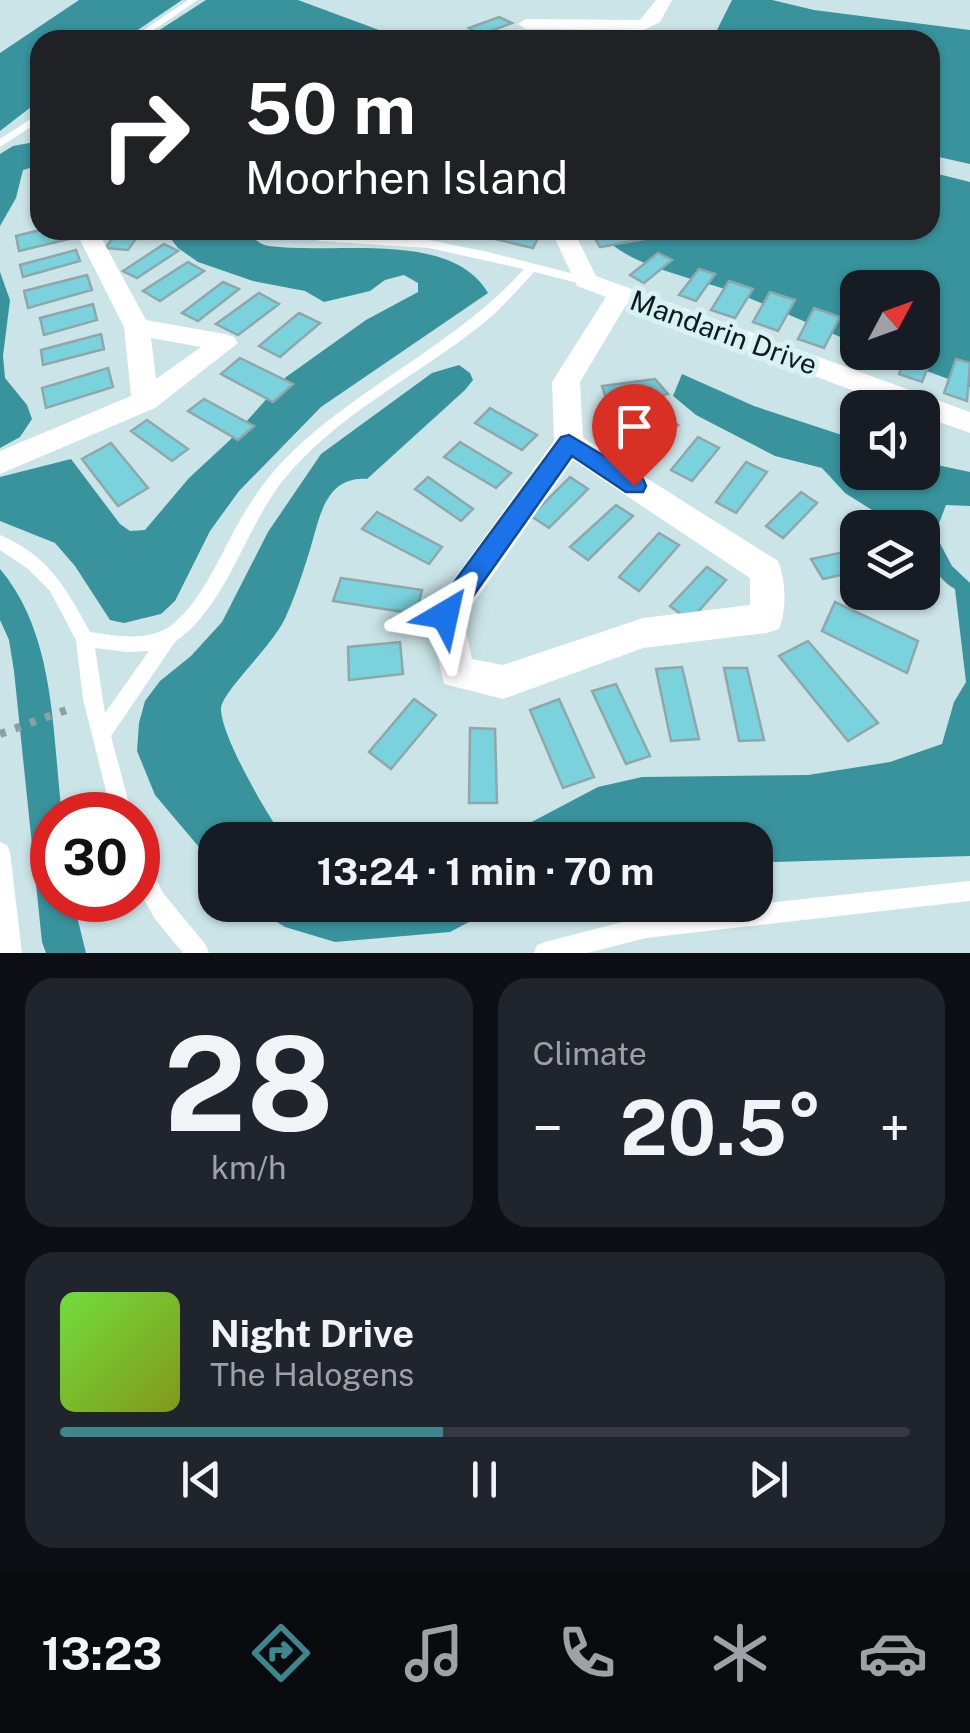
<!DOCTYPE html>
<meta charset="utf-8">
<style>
:root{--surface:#171b24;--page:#20242c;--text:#f1f3f6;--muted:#9ea1a6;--line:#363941;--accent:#3e858d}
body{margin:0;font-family:"Public Sans",sans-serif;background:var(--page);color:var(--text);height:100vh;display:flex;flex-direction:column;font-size:38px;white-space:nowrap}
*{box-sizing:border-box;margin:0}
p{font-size:32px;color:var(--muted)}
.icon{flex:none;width:55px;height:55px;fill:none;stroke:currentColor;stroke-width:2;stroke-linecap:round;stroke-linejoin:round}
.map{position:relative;height:953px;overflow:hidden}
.drawer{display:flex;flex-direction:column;gap:25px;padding:25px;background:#0d0f14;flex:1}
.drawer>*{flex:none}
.guide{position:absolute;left:30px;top:30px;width:910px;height:210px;border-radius:30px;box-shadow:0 2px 8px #0004;background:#202124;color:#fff;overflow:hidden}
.needle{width:65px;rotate:49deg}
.controls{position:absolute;left:840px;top:270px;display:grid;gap:20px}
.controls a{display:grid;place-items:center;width:100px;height:100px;border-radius:20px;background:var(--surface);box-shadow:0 2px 8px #0004;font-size:50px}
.speed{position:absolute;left:30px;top:792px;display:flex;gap:20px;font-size:50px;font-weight:700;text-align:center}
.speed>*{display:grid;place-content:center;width:130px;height:130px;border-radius:50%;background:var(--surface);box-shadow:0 2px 8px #0004;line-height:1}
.speed .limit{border:15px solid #d22;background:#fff;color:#111}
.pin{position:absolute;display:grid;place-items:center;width:85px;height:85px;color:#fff;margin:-102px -42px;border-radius:50% 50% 50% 0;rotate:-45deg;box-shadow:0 0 10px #0007}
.pin .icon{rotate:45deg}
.me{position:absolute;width:110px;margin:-55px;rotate:36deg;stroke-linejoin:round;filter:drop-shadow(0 0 8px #0008)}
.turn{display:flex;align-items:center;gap:35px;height:210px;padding:0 50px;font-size:45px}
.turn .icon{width:130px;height:130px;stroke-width:2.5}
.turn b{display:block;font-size:70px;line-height:85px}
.big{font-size:75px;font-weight:700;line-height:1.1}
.drawer .tile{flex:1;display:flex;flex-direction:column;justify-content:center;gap:15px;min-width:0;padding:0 35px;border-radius:30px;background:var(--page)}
.drawer .dial{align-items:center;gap:0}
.dial b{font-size:130px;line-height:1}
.song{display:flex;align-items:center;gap:30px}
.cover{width:120px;height:120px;border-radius:15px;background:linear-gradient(135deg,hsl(100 70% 55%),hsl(70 70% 35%))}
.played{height:10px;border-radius:5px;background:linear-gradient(90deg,var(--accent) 45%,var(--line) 45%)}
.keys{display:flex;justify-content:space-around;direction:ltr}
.heat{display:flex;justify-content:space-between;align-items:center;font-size:55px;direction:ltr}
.drawer .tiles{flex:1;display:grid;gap:25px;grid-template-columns:1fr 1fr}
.tile:last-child{grid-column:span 2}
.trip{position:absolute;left:198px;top:822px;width:575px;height:100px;border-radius:30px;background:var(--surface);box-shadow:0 2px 8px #0004;font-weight:700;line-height:100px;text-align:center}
.dock{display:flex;height:160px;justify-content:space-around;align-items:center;background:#090b0e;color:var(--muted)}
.dock .icon{width:70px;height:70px}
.dock .current{color:var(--accent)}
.dock b{font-size:45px;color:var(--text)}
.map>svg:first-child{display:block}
</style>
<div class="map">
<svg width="970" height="953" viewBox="0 0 970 953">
<rect width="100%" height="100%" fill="#cae4e7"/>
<!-- water -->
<path fill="#38939d" d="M79 0H182L123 40H40V100L0 131V53Z
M206 0H298L406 40H144Z
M732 0H772L814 10 970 30V164L930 155V40H712Z
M40 141V165L23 170 16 198 0 226V154L13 146Z
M930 172 970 182V387L878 353 922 352V288H858L857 344C817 327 777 309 736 293 688 275 631 269 596 230H930Z
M164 230C181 230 229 225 242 231 252 235 257 244 269 246 333 255 451 229 488 293L321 407 239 491 210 531 175 601 161 614 124 623 110 620 75 566 55 543 0 521V477L71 459 120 524 130 531 145 530 189 478 230 440 286 377 366 320 418 292V283L404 275 385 280 370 291 324 302 305 291 253 281 198 262 178 248Z
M0 272 10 300 3 356 5 378 27 405 32 419 20 437 0 448Z
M459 365 470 373 473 380 465 390 367 479C322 476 319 524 308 556 302 575 295 596 287 614 276 643 223 690 221 708 220 735 268 816 285 840H215V866L155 795 137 751 139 723 145 701 160 681 191 656 222 622 268 532 321 454 432 373Z
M682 374 754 406 857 440 858 472H922L923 462 970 472V506L946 505 935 534 952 566 970 583V856L775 862 755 859V840H482L524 826 598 787 642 777 808 775 890 762 942 744 954 702 966 682 955 589C933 576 922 552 922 528L899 527 845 493 822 468 775 456 696 415 673 396Z
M0 569C56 635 52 733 62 815H52V900H73L86 953H46L42 942 14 671 9 640 0 620Z
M249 905H501L450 932 335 942 285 927Z"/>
<!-- building -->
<path fill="#7ad2dd" stroke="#8fa7aa" stroke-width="2.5" d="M499 17 512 23 481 35 469 28Z
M40 230H67L69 239 19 251 16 236Z
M119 230H142L128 250 105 248Z
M481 230H531L541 232 533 248 478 235Z
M638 230 644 239 600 247 594 237Z
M164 244 178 251 137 278 123 271Z
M76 250 80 261 23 277 20 265Z
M658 253 672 260 644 283 630 275Z
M188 262 204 271 160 301 143 291Z
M699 269 715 274 696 301 679 295Z
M87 275 92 290 28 308 24 291Z
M729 281 753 289 735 318 711 310Z
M223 282 239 289 198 321 182 313Z
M770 292 795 300 778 331 753 322Z
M259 293 279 304 238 335 216 324Z
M93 304 97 320 44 335 40 318Z
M814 308 840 317 824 348 798 339Z
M299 313 320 323 280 357 259 346Z
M101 334 104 349 43 365 41 350Z
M858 343V352H878L873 365 851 358Z
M922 344 935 349 922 382 899 374 908 352H922Z
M240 358 293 384 273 402 221 374Z
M956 359 970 363 967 401 944 393Z
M108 368 113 387 46 408 42 388Z
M655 379 668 394 607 401 602 386Z
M204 399 254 426 238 440 188 411Z
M490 408 537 435 522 450 475 423Z
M663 414 678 425 639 453 623 441Z
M147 420 188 449 172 461 131 431Z
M698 437 719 448 692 481 671 470Z
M460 442 511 473 496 488 444 457Z
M111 443 148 488 118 506 82 459Z
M746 462 767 472 736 513 716 502Z
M428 477 473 509 461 521 415 489Z
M570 477 588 489 549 528 531 516Z
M801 492 817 503 783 538 766 526Z
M616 505 633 516 588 560 570 547Z
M377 512 442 547 429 564 362 529Z
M659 533 679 545 639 591 619 577Z
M858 549V571L823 579 811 559Z
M707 567 726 580 690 621 670 606Z
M341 578 422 590 416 614 333 601Z
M835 602 918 641 907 673 822 631Z
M808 641 878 723 848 741 779 656Z
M400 642 403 674 349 680 348 647Z
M682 667 699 739 671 741 656 669Z
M724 668H747L764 740 739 741Z
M616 684 650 756 626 764 592 691Z
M414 699 436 715 391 769 369 752Z
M559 699 594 777 563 788 530 710Z
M470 728 495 729 497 803H469Z"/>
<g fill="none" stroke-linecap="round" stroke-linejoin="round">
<!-- path -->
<path stroke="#8ca0a3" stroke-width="8" stroke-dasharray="6 10" stroke-linecap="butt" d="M0 734 69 709"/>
<!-- service -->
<path fill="#fff" fill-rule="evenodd" d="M188 0H198L139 40H129Z
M40 113V121L0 147V139Z
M278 230 429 240 488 252 590 278 592 281 586 285 534 272C517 291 500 310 480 326 414 378 334 416 281 483 243 533 227 605 175 642L111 736 132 815H112L83 699 76 640 50 591 28 569 0 550V535C49 556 66 588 90 632 117 636 149 642 172 625 201 601 218 561 235 529 250 502 267 476 289 455 361 384 456 345 524 269L429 248 320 241 280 232ZM95 648 127 652 149 651 105 713Z
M0 842 7 845 10 852 22 953H0Z
M138 854 145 857 163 893 206 945 209 953H183L155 919 138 889Z
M970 881V901L646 938 587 953H534L537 945 545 942 646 916Z"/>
<!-- minor -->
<path fill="#fff" fill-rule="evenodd" d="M656 0H672L660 22 644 30 526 29 518 24 526 19 640 20Z
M75 230H97L146 320 225 334 234 337 238 343 155 408 0 474V451L131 396 124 327ZM151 338 201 347 156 379Z
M551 230H573L596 276 970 412V433L922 416V408H899L626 305 580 382 583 438 778 561C786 579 787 611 779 629L767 633 643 648 503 699 444 684 428 615 554 441 552 382 606 297 577 286ZM573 460 750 578V605L643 618 503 665 472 659 463 618Z"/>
</g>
<!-- route -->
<path fill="#1a73e8" stroke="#114b97" stroke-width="2.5" d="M569 435 643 479 646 486 643 492H626L572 456 454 623 445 626 436 623 432 615 436 607 561 437Z"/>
<g text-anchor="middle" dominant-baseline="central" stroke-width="10" stroke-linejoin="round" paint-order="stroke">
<!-- street labels -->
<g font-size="28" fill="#101a1b" stroke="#d7f2f5">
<text transform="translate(724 332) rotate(20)">Mandarin Drive</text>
</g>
</g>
</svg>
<div class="controls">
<a><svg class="needle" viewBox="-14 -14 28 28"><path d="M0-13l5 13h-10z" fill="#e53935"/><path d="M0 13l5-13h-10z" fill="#9ea1a6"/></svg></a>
<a><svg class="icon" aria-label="sound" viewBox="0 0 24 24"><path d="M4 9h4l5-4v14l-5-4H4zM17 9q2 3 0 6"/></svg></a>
<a><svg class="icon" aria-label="layers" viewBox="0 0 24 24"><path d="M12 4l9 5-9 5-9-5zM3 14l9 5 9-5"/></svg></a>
</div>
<div class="speed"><div class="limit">30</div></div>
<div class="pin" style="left:634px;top:486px;background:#d93025"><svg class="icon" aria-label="arrive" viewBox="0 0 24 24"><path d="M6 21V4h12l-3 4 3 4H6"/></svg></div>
<svg class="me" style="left:445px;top:615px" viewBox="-20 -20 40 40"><path d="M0-17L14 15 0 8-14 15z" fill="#1a73e8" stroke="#fff" stroke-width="4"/></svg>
<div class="trip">13:24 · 1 min · 70 m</div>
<div class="guide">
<div class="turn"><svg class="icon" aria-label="right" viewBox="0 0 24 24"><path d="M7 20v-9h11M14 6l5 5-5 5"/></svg><div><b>50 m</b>Moorhen Island</div></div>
</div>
</div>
<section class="drawer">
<div class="tiles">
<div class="tile dial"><b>28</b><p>km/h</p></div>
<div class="tile"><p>Climate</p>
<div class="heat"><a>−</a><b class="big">20.5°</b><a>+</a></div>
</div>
<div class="tile">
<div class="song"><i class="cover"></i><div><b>Night Drive</b><p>The Halogens</p></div></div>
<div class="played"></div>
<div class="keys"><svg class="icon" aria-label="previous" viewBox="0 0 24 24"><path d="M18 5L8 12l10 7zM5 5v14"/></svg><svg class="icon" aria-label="pause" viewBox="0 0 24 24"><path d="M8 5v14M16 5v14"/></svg><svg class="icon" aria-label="next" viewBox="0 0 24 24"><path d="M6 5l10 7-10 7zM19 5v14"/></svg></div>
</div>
</div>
</section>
<nav class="dock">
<b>13:23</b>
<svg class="icon current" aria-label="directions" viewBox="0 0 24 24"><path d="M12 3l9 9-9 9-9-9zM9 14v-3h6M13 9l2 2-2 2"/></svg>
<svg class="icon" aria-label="music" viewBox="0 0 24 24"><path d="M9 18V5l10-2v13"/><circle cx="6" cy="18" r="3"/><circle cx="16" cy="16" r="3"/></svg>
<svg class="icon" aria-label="phone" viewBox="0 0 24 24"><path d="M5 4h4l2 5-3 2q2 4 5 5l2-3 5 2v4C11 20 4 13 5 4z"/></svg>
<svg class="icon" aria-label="climate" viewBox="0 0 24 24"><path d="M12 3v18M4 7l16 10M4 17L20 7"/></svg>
<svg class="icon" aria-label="car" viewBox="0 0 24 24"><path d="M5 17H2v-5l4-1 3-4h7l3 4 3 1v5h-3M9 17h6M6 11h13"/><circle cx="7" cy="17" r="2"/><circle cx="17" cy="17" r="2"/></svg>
</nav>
